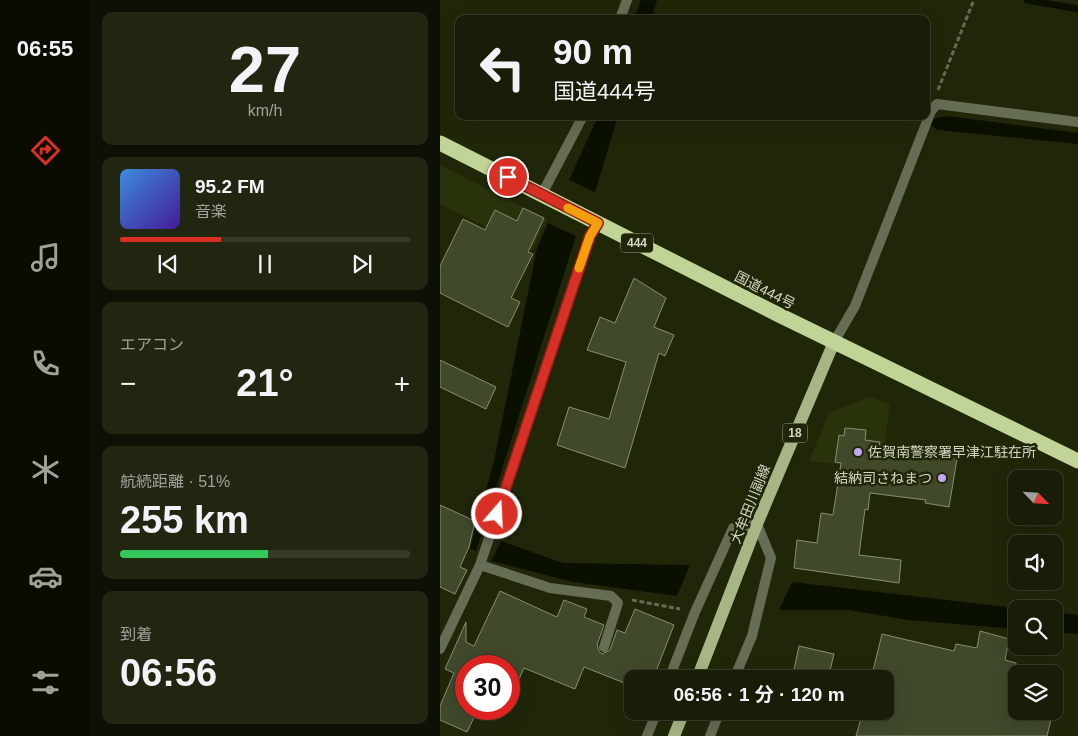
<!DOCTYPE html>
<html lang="ja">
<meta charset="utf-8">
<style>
:root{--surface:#181d07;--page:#212611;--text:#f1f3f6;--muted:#9fa29b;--line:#363b28;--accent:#d93025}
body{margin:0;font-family:Helvetica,"Noto Sans JP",sans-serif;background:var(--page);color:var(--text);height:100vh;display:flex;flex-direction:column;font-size:19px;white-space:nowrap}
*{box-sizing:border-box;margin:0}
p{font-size:16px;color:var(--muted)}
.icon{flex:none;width:28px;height:28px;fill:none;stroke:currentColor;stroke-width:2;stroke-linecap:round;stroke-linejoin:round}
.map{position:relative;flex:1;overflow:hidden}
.drawer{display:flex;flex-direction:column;gap:12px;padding:12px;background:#0d1004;width:350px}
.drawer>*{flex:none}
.banner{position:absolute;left:15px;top:15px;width:475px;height:105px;border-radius:10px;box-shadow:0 5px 20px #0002,0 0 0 1px var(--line);background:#181d07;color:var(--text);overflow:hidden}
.needle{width:32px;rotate:115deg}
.controls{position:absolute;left:568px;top:470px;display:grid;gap:10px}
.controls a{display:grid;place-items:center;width:55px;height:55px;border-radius:10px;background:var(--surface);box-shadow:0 5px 20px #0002,0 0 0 1px var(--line);font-size:25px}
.speed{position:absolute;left:15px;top:655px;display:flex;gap:10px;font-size:25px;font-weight:700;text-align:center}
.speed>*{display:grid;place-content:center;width:65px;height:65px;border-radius:50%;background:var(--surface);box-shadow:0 5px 20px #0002,0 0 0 1px var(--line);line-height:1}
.speed .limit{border:8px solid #d22;background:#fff;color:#111}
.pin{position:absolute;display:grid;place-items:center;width:42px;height:42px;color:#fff;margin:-21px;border:2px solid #fff;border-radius:50%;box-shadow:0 1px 5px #0007}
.me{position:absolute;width:55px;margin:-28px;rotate:19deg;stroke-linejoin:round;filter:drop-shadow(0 0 4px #0008)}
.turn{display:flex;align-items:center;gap:18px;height:105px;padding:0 15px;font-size:22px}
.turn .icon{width:65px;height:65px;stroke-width:2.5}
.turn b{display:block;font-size:35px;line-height:42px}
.big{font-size:38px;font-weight:700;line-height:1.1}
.drawer .tile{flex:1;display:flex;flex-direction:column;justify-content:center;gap:8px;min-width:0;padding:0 18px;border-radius:10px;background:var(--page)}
.drawer .dial{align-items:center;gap:0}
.dial b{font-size:65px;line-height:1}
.song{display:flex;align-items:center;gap:15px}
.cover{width:60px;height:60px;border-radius:8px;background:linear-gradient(135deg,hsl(210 70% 55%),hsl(260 70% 35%))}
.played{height:5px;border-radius:2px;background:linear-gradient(90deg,var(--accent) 35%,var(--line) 35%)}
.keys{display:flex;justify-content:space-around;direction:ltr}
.heat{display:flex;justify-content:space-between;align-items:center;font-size:28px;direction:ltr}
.charge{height:8px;border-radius:4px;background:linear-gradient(90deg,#34c759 51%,var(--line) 0)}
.trip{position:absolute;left:184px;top:670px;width:270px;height:50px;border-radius:10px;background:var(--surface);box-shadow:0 5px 20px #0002,0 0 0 1px var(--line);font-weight:700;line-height:50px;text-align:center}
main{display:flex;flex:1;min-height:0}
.tab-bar{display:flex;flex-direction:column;width:90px;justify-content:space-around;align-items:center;background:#0a0c03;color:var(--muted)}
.tab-bar .icon{width:35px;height:35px}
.tab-bar .selected{color:var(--accent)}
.tab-bar b{font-size:22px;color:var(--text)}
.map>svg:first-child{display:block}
</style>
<main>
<nav class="tab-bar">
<b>06:55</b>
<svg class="icon selected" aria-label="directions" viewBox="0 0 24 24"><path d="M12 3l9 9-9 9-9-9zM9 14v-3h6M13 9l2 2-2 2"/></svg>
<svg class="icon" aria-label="music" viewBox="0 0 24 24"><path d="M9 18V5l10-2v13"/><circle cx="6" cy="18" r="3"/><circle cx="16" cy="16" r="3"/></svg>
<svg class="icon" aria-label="phone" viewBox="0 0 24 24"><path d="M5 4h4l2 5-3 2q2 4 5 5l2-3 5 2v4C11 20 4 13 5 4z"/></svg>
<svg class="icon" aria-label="climate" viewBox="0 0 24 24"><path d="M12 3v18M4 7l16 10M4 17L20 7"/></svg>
<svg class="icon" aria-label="car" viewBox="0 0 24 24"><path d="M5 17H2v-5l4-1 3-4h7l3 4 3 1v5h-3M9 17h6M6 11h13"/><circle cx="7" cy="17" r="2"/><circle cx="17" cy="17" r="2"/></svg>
<svg class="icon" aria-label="filters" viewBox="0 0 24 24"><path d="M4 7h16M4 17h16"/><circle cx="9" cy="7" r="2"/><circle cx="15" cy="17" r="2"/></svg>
</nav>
<section class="drawer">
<div class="tile dial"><b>27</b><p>km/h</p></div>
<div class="tile">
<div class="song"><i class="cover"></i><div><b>95.2 FM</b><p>音楽</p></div></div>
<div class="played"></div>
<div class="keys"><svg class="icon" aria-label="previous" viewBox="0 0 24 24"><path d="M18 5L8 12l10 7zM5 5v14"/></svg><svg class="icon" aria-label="pause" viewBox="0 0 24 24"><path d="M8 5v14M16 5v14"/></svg><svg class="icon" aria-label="next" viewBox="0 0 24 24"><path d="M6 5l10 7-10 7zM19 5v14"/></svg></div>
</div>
<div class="tile"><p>エアコン</p>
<div class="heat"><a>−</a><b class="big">21°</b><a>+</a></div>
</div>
<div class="tile"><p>航続距離 · 51%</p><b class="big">255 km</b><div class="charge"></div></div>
<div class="tile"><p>到着</p><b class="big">06:56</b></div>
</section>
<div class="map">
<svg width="638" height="736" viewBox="0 0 638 736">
<rect width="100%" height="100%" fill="#202709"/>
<!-- built -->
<path fill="#28320b" d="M0 165 107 219 92 250 0 204Z
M429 397 450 404 441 469 369 461 389 413Z"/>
<!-- water -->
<path fill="#0a1000" d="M201 0H217L213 13 228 19H194Z
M158 116H178L155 192 129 180Z
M459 116H486L492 119 508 116 638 133V144L498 130 482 120H471Z
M108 223 136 236 36 551 30 548 54 461 97 248Z
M61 541 123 563 250 565 237 596 133 582 51 561Z
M352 582 584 609H576V629L468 620 410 610H339Z
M614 612 638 615V634L614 632Z"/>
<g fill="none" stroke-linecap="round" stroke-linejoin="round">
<!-- stream -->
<path stroke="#0a1000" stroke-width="7" d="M587 0 638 9"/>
</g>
<!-- building -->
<path fill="#40492a" stroke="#85906e" d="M83 208 104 218 88 252 93 254 71 298 80 302 68 327 0 293V266L23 219 45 230 55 210 77 221Z
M194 278 226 298 214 327 234 335 225 356 219 353 185 468 117 445 129 407 169 419 186 362 147 350 160 317 175 323Z
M0 360 56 387 46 409 0 387Z
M405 428 426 430 425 440 440 442 439 445 494 452V449L518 453 509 507 485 503 486 500 430 493 428 510 425 509 419 555 461 560 459 583 354 568 357 540 377 543 381 513 393 515 401 463 395 462 399 435 404 436Z
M0 505 35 521 29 547 20 567 27 570 15 594 0 587Z
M60 591 117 617 124 600 147 609 144 617 164 625 157 645 159 651 162 654 170 650 177 630 185 633 195 609 234 625 213 679H192V686L144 667 135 689 84 668 69 701V666H26V709H38L27 732 0 720V706L14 673 5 669 26 622V642L34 646Z
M540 631 569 639 565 660 576 663V711H613L607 736H416L423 711H445V679H431L442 634 514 651 516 644 537 648Z
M359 646 394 654 388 679H352Z"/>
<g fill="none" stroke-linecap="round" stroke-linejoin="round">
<!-- path -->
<path stroke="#656b52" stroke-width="3" stroke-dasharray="5 2.5" stroke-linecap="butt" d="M498 90 533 2
M192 600 240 609"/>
<!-- street -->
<path stroke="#656d55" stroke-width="10" d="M180 19 187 0
M102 194 143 116
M394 342 415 306 491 111 497 104 638 122
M40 565 110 588 171 596 178 603 164 647
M0 649 40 565 150 236 158 223
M229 679 255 612 293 528 317 524 331 558 312 636 294 679
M207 736 217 711
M270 736 280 711"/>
<!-- primary -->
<path stroke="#a7b685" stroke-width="12" d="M257 679 317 524 394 342
M234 736 244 711"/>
<!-- highway -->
<path stroke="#c2d398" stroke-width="15" d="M0 143 337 314 638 461"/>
</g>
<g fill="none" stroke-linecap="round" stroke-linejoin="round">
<defs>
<path id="route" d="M57 514 150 236 158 223 68 177"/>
</defs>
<!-- route casing -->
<use href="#route" stroke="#8d1f18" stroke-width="12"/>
<!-- route -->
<use href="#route" stroke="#d93025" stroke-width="9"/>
<!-- slow -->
<path stroke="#f59e0b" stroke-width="9" d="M128 208 158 223 150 236 139 268"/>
</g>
<!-- markers -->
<g fill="#c4a7f1" stroke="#202709" stroke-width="2">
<circle cx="418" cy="452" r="5"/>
<circle cx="502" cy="478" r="5"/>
</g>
<g text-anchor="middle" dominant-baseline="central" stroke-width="5" stroke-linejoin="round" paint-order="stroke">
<!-- shield labels -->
<g fill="#202709" stroke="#9ca28d" stroke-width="1">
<rect x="181" y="233.5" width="32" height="19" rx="4"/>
<rect x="342.5" y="423.5" width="25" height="19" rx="4"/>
</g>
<g font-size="12" font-weight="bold" fill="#d1d7c5">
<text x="197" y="243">444</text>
<text x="355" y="433">18</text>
</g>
<!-- street labels -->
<g font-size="14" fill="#d1d7c5" stroke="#202709">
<text transform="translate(325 290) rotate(27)">国道444号</text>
<text transform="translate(310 504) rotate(-68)">大牟田川副線</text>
</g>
<!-- poi labels -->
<g font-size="14" fill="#d1d7c5" stroke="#202709" text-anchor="start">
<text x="428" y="452">佐賀南警察署早津江駐在所</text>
<text x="492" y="478" text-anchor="end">結納司さねまつ</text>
</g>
</g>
</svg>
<div class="controls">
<a><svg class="needle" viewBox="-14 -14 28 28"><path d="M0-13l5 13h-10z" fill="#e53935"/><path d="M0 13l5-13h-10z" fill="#9fa29b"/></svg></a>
<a><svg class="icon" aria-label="sound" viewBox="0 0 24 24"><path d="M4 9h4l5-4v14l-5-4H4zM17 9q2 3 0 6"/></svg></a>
<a><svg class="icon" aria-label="search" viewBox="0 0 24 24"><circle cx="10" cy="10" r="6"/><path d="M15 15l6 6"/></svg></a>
<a><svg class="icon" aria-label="layers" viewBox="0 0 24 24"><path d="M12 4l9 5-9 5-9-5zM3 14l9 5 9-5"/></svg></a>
</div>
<div class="speed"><div class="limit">30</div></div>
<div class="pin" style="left:68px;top:177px;background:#d93025"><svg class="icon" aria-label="arrive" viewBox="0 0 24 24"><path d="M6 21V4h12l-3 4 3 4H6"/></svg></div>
<svg class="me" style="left:57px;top:514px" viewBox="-20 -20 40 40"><circle r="17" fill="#d93025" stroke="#fff" stroke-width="3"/><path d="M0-11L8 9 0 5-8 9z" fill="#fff"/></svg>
<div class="trip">06:56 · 1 分 · 120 m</div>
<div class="banner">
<div class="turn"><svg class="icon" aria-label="left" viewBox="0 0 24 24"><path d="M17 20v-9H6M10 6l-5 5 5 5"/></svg><div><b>90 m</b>国道444号</div></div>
</div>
</div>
</main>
